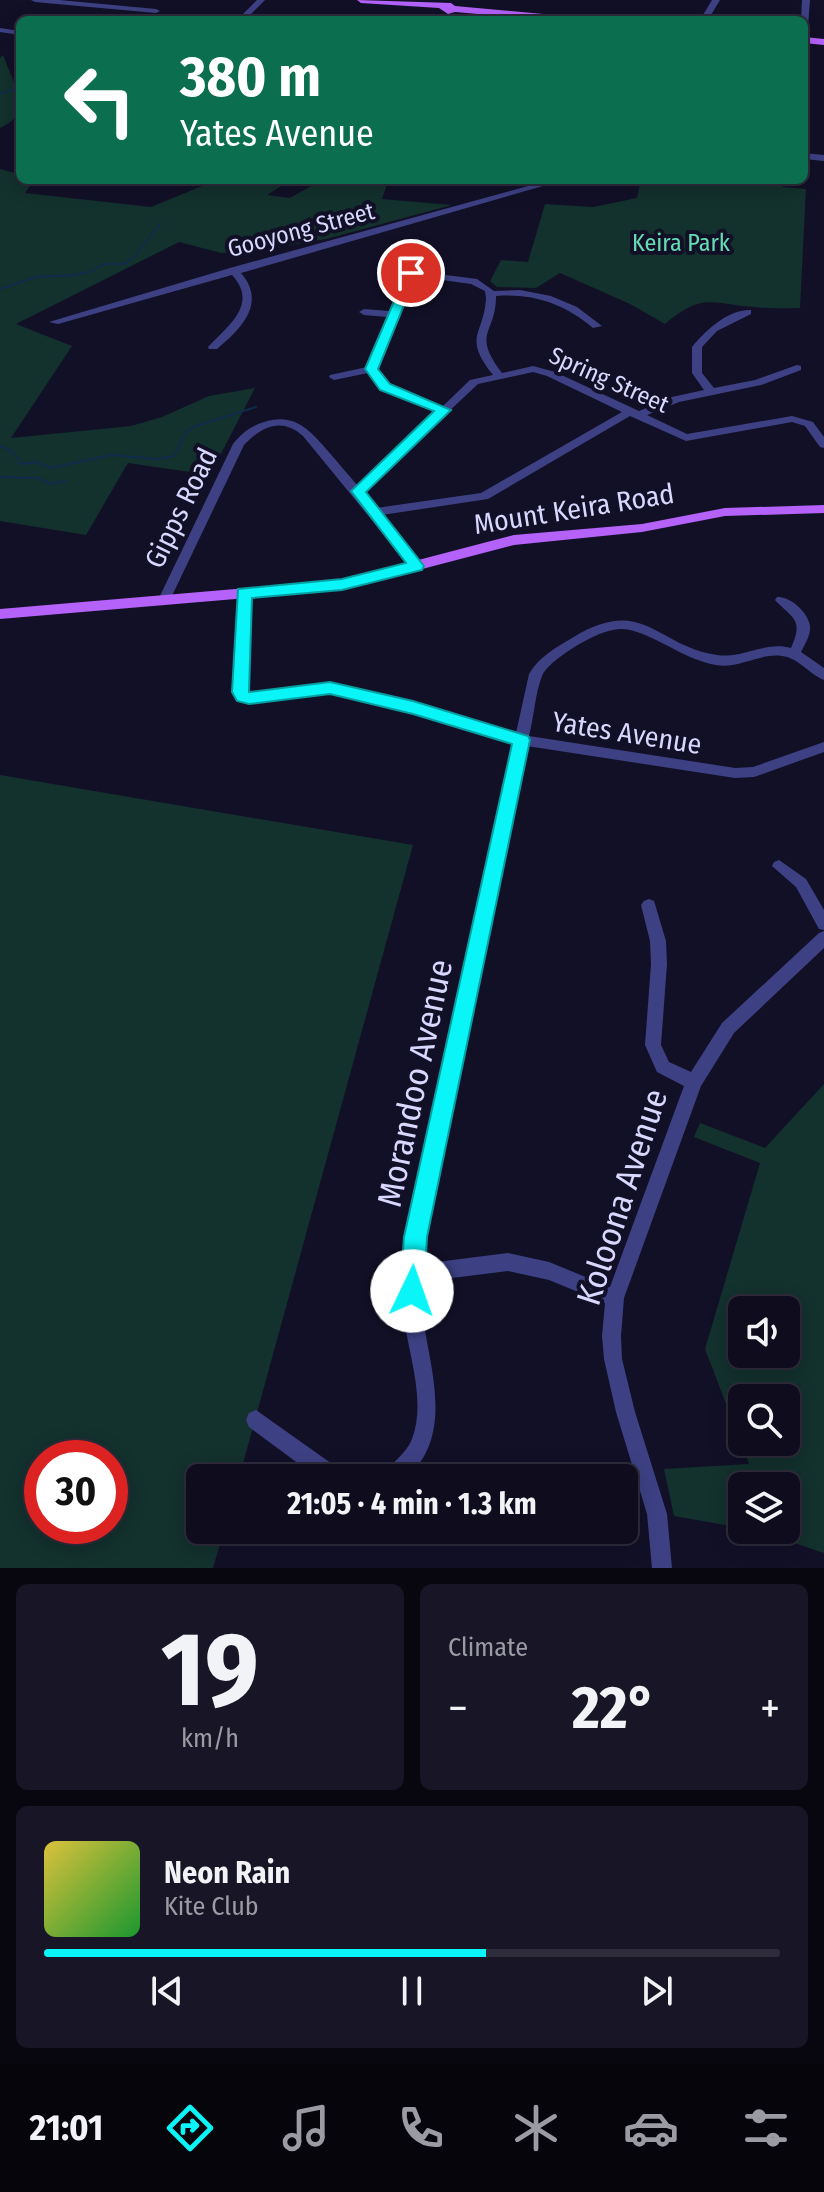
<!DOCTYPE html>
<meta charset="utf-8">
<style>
:root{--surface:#0e0c1d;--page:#171526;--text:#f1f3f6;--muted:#9b9ba4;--line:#2e2c3b;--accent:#09f5f8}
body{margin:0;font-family:"Fira Sans Condensed",sans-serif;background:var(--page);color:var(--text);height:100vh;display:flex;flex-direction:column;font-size:30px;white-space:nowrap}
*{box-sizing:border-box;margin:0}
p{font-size:26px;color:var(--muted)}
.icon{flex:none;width:44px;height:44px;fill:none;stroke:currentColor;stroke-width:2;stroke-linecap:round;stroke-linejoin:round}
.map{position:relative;height:1568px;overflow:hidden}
.details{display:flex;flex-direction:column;gap:16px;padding:16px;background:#080710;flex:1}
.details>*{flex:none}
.banner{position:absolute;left:16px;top:16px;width:792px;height:168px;border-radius:12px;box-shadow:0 4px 20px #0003,0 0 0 2px var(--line);background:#0b6e4f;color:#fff;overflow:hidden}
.tools{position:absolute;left:728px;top:1296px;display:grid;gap:16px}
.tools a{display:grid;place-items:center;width:72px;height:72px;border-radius:12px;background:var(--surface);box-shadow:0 4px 20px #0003,0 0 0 2px var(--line);font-size:40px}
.speed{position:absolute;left:24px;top:1440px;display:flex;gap:16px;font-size:40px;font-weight:700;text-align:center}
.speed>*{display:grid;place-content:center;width:104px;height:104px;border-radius:50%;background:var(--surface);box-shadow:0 4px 20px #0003,0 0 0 2px var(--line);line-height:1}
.speed .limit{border:12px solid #d22;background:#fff;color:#111}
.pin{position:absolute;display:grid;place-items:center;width:68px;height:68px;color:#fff;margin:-34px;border:4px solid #fff;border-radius:50%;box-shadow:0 2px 8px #0007}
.me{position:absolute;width:88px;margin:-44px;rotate:3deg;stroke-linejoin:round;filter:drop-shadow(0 0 6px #0008)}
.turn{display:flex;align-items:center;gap:28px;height:168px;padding:0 32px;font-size:36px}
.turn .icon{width:104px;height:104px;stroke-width:2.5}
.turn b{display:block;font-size:56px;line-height:68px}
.big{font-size:60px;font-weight:700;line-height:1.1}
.details .tile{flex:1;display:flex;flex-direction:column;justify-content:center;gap:12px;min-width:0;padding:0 28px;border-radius:12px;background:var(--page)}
.details .dial{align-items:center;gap:0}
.dial b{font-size:104px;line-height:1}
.song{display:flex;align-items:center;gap:24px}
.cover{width:96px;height:96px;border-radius:12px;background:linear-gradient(135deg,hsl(50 70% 55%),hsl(130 70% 35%))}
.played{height:8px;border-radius:4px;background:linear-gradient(90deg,var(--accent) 60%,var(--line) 60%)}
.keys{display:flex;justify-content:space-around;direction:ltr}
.heat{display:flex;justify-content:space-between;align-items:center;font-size:44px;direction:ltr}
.details .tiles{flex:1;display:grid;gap:16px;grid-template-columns:1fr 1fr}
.tile:last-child{grid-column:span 2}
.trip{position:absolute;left:186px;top:1464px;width:452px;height:80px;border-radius:12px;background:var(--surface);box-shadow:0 4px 20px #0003,0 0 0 2px var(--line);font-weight:700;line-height:80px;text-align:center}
.tabs{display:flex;height:128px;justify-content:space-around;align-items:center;background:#06050c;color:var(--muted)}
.tabs .icon{width:56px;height:56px}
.tabs .active{color:var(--accent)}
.tabs b{font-size:36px;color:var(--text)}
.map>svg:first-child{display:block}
</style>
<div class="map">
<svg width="824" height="1568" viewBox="0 0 824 1568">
<rect width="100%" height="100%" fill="#121027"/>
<!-- green -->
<path fill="#13312d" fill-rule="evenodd" d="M3 55 15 85 20 82 17 87 20 88C20 109 20 119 0 128V58Z
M20 168V180H34L25 193 151 207 217 180H284L287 182 267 195 290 198 313 185 387 184 382 199 452 205 326 239 252 252 221 253 179 242 16 324 72 346 11 438 131 426 162 417 209 396 255 388 210 475 128 463 86 535 0 521V169L15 173Z
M641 180 782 182 783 187 806 189 800 308C785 308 769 309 754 307 709 304 704 292 665 324L630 304 560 273 536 288 497 287 490 281 501 260 528 262 545 204 593 207 637 198Z
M0 775 413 845 239 1478H200V1530H224L213 1568H0ZM42 1458H110V1526H42Z
M824 1084V1553L756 1530H786V1486H742V1528L674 1516 664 1469 749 1464 705 1349 760 1163 694 1137 700 1123 765 1148ZM742 1310H786V1354H742ZM742 1398H786V1442H742Z"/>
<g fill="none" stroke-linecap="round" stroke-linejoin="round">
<!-- stream -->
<path stroke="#102b4b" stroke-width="2" d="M0 94 20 87
M0 289 36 277 74 275 90 272 104 264H124L135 256 160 224
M0 446 12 451 21 464 36 462 51 468 111 455 157 459 174 456 186 432 193 427 256 407
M0 477 39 478 50 484 66 481"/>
<!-- minor -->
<path fill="#3d4184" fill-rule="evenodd" d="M31 0H59L156 9 160 11 156 13 35 2Z
M257 0H265L245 20H237Z
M712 0H720L708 20H700Z
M802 0H810L808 26 804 28V20H801Z
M0 28 20 31V35L0 32Z
M804 153 824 155V161L804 159Z
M118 180H127L121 185 117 182Z
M369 180H377L372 185 369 184Z
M550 180H564L241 273C267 303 241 329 217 349H209L208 347C228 326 259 304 232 275L58 324 49 322 230 268Z
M790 180H798L793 186 789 183Z
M417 250 422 253 415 271 477 279 494 291 520 290 551 296 577 307 602 326 593 328C565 304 533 293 496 296 496 335 471 332 502 373L533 366 555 372 639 411 672 397 704 390 692 373V347C705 331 728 309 751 310V314L717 331 702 347V373L714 388 755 380 797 365 801 366V370L761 385 679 402 647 415 687 434 792 416 813 422 824 437V448L820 447 805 426 792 422 686 441 630 416 488 499 382 515 422 566 416 570 412 569 303 436C282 417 262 426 244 445L170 600 164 604 160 603 158 600 233 444C242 433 251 426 264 422 294 412 310 430 328 451 338 463 348 474 357 485L437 411 381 389 368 373 334 380 329 377 330 375 367 367 387 317 364 315 359 312 364 309 389 311 412 253ZM413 276 471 284 485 291 486 298C484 336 462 336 493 375L470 380 443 406 389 385 376 369ZM533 372 547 376 622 412 481 493 376 508 363 492 478 384Z
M244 589 250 593 248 693 330 683 430 707 516 733 529 674C539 657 555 648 572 638 644 594 655 646 717 655 742 659 765 641 791 648 804 619 793 619 775 600L777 597C790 596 808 612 810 626 811 635 805 644 801 652L824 668V680C809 674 799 658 782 656 759 653 739 669 716 665 687 660 664 641 637 632 629 629 620 628 613 630 596 632 548 660 542 676 535 694 534 717 529 736L735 768 753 767 824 742V752L754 777 735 778 527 746 424 1237 421 1264 508 1253 549 1262 610 1287 684 1086 657 1072 645 1045 651 964 650 941 641 905 644 901 649 899 654 901 666 941 667 964 661 1045 669 1062 691 1072 722 1023 819 933 824 931V948L734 1033 701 1086 624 1298 621 1336 622 1359 635 1412 667 1514 672 1568H652L647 1514 616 1412 604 1359 602 1336 605 1303 549 1280 508 1271 420 1282C419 1347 463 1425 407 1478H383C389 1463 406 1455 412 1439 427 1399 407 1351 403 1311 400 1286 404 1261 406 1237L514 743 430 717 330 693 244 703 239 701 234 692 238 593Z
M779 860 806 879 824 910V930L819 929 796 887 772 866 774 862Z
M256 1410 342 1471 345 1478H318L249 1427 246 1420 249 1413Z"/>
<!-- major -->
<path fill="#b462fa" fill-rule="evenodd" d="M357 0 451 3 455 6 576 17 580 20H548L455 12 448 14 439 8 361 3Z
M804 37 824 39V45L804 43Z
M824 505V513L725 516 642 532 514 545 342 590 0 619V609L342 580 514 535 642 524 725 508Z"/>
</g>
<!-- route -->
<path fill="#09f5f8" stroke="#069fa1" stroke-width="2" d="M407 271 417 273 378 369 390 384 451 410 366 492 424 566 422 570 342 590 252 598 249 692 330 682 413 701 528 736 530 740 427 1237 424 1291 420 1300 412 1303 403 1300 400 1291 404 1237 512 744 413 714 330 694 249 704 237 701 232 692 238 589 342 579 406 563 351 491 434 411 380 390 365 369Z"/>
<g text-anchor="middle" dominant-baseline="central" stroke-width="8" stroke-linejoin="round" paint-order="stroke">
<!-- far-street labels -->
<g font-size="24" fill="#d8d7fe" stroke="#121027">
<text transform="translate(301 230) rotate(-15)">Gooyong Street</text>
<text transform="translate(609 380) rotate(24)">Spring Street</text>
</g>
<!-- far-park labels -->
<g font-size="24" fill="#64ddb4" stroke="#121027">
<text x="681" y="243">Keira Park</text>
</g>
<!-- street labels -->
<g font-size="28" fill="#d8d7fe" stroke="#121027">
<text transform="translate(181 508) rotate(-64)">Gipps Road</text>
<text transform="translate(574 509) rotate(-9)">Mount Keira Road</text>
<text transform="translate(627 733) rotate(9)">Yates Avenue</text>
</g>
<!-- near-street labels -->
<g font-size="34" fill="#d8d7fe" stroke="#121027">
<text transform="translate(415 1083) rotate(-78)">Morandoo Avenue</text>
<text transform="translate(622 1197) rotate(-72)">Koloona Avenue</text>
</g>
</g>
</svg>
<div class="tools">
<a><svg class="icon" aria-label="sound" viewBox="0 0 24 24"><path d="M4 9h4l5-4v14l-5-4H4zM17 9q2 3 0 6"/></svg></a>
<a><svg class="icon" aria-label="search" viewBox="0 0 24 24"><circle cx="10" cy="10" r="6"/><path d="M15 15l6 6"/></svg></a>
<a><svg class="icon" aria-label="layers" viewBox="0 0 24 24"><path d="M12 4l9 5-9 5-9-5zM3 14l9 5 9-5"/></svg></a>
</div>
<div class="speed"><div class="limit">30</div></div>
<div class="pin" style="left:411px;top:273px;background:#d93025"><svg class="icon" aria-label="arrive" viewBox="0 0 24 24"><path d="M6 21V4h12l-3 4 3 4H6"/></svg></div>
<svg class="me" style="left:412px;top:1291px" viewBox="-20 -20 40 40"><circle r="19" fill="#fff"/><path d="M0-13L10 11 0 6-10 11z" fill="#09f5f8"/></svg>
<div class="trip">21:05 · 4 min · 1.3 km</div>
<div class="banner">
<div class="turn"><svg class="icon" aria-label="left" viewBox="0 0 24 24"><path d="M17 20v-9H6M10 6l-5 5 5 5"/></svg><div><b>380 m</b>Yates Avenue</div></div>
</div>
</div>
<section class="details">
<div class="tiles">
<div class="tile dial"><b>19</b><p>km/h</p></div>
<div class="tile"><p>Climate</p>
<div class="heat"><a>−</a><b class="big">22°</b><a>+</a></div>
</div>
<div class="tile">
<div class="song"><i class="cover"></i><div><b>Neon Rain</b><p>Kite Club</p></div></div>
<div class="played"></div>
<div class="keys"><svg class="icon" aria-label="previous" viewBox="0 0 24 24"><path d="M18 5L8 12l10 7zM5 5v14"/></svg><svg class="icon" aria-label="pause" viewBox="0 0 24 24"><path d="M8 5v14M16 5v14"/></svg><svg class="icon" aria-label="next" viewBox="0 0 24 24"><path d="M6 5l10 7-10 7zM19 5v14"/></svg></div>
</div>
</div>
</section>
<nav class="tabs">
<b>21:01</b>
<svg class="icon active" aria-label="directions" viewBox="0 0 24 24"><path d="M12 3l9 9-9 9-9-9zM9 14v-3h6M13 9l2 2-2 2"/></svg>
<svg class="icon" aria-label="music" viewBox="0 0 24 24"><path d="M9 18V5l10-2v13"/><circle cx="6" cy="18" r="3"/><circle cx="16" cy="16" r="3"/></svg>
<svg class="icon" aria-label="phone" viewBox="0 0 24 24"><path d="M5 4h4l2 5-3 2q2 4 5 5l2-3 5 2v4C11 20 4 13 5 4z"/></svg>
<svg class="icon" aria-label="climate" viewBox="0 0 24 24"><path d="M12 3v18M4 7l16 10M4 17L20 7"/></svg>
<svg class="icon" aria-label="car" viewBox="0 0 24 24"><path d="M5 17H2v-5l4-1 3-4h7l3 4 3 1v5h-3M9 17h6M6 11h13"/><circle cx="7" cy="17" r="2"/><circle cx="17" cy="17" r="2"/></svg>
<svg class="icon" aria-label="filters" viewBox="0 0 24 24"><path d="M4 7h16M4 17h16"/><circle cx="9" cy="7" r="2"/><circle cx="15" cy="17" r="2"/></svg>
</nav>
